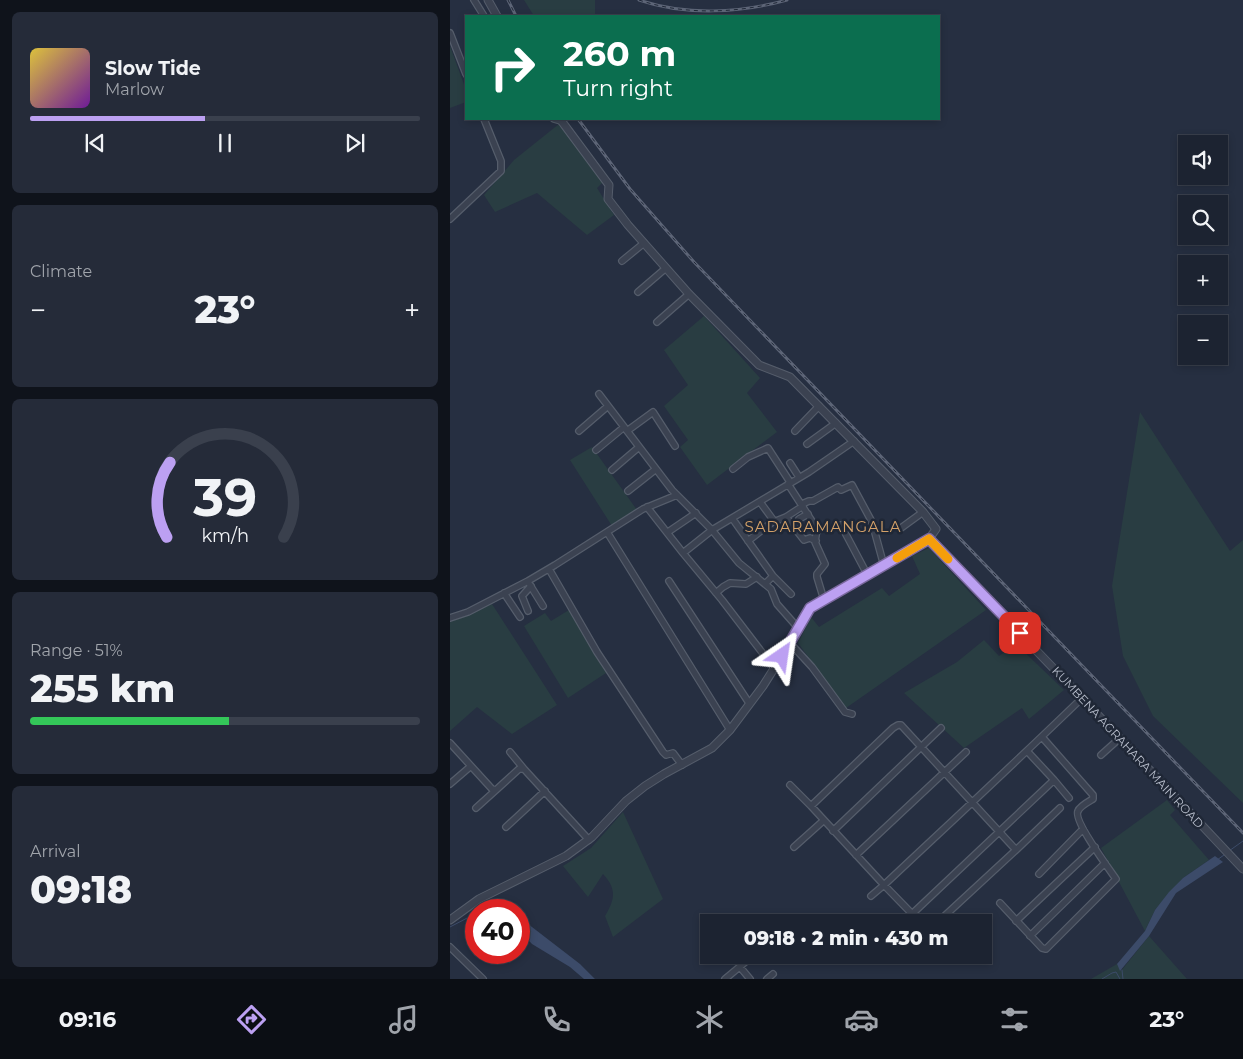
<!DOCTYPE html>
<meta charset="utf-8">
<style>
:root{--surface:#1c2331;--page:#252b39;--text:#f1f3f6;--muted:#a0a4ab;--line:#3a404d;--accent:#bca0f2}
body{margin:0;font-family:Montserrat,sans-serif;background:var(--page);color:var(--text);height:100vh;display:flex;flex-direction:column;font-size:19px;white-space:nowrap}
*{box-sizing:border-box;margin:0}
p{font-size:16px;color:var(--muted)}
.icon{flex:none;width:28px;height:28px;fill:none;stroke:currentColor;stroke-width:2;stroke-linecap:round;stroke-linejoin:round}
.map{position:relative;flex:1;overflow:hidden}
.details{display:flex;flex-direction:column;gap:12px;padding:12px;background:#0f131b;width:450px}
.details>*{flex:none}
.banner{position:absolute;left:15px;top:15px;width:475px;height:105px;border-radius:0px;box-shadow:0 2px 8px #0003,0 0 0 1px var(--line);background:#0b6e4f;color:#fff;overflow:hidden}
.tools{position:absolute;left:728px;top:135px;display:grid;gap:10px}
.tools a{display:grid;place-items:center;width:50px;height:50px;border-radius:0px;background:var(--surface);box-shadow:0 2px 8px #0003,0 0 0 1px var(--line);font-size:25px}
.speed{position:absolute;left:15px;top:899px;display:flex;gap:10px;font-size:25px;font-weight:700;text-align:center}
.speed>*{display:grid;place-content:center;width:65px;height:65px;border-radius:50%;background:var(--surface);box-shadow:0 2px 8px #0003,0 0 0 1px var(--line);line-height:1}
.speed .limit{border:8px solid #d22;background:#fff;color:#111}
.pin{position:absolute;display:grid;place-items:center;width:42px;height:42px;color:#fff;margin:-21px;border-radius:10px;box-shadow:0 2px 8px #0006}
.me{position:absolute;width:55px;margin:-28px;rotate:32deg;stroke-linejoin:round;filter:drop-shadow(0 0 4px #0008)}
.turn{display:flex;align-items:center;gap:18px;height:105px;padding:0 15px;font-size:22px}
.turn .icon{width:65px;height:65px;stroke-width:2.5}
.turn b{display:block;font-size:35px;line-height:42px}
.big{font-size:38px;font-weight:800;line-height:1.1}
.details .tile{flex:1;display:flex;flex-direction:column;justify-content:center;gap:8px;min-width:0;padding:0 18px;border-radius:8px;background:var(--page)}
.details .dial{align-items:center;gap:0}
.dial svg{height:130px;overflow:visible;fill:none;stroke:var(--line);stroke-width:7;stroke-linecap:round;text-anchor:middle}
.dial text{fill:var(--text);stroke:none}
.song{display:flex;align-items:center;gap:15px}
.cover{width:60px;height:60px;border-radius:8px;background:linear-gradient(135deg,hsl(50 70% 55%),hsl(280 70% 35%))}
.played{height:5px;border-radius:2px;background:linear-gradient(90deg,var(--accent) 45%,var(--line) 45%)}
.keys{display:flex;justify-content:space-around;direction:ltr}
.heat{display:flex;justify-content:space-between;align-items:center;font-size:28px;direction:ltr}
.charge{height:8px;border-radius:4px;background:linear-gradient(90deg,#34c759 51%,var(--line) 0)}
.trip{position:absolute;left:250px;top:914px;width:292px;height:50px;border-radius:0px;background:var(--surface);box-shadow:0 2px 8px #0003,0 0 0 1px var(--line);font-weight:800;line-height:50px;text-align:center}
.tabs{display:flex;height:80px;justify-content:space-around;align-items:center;background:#0b0e14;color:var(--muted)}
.tabs .icon{width:35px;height:35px}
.tabs .current{color:var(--accent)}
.tabs b{font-size:22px;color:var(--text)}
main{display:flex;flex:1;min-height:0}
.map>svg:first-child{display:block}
</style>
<main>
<section class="details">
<div class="tile">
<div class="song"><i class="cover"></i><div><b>Slow Tide</b><p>Marlow</p></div></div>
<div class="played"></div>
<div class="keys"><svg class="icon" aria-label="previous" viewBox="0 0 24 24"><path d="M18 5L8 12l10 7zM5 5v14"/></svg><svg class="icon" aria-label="pause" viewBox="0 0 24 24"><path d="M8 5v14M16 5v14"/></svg><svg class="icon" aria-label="next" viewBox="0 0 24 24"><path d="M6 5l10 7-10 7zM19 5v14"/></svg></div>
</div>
<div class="tile"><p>Climate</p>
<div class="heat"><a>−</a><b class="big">23°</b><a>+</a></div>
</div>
<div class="tile dial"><svg viewBox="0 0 100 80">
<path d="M14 69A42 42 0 1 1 86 69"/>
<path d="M14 69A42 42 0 0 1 16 23" stroke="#bca0f2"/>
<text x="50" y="56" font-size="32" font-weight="700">39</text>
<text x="50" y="72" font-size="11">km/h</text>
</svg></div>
<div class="tile"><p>Range · 51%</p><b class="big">255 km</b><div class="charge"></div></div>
<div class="tile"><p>Arrival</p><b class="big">09:18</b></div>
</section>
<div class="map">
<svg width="793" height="979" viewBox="0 0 793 979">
<rect width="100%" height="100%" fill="#262f41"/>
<!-- green -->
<path fill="#293d42" d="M74 0H145V16H84Z
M0 46 16 90V102L0 108Z
M109 124 153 182 147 188 164 215 137 235 87 193 45 212 34 195 64 160Z
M254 316 310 378 297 393 327 432 257 485 230 447 238 440 214 406 238 385 214 350Z
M690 412 780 551 793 540V803L703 716 673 656 662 586Z
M142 447 187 510 162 526 120 460Z
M479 548 536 610 396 708 348 643 361 617 369 627 432 588 439 596 470 574 462 556Z
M42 604 107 705 62 734 27 707 0 731V622Z
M119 610 156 673 118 698 74 626 95 613 101 621Z
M534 640 549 656 566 644 614 690 579 719 572 708 514 748 454 693 507 662Z
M717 800 725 810 720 815 759 860 733 878 705 910 695 931 651 848Z
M173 812 213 899 163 937 155 916C165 899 167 889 153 874L138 897 113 866 141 848Z
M699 936 737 979H641L667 964 671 971Z"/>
<!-- water -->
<path fill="#3c4b69" d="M765 856 773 862 726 893 699 936 670 971 667 964 695 931 705 910 719 892 733 878Z
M69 917 130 964 145 979H134L120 967 82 944 69 930Z"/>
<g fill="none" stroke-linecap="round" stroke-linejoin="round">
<!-- stream -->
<path stroke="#3c4b69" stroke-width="1" d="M779 851 793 841
M767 860 774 855
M0 927 21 916
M672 970 673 979
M652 979 662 973 666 972 670 979"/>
<defs>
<path id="minor" d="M24 0 34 16
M0 33 16 74
M104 119 111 121
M0 219 51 171V161L34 119
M172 261 194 243
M188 292 216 268
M207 322 239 294
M149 394 222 490 262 530 289 563 321 589 327 604 349 629
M129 431 158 406
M177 431 203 412 225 446
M345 431 369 406
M357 444 386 423
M146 450 174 427
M340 463 349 477
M283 469 298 457 318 448 340 482
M162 470 189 447
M338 484 367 529 365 542 375 564 367 574V577L374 600
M178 491 206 469
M310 502 324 521
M352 504 359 501H363L388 487 391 490 402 485 422 522 434 566
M197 507 233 553 272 600 324 668
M336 517 354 540 360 538 366 541
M282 518 323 576 315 584
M349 519 358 514
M391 525 418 576
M451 528 473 512
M157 532 280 730
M218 532 246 513
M298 541 321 523 336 517 353 506
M233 553 262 530 359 472 404 441
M99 569 147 652 213 752 216 755 223 753 232 765
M323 576 341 594
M219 581 299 703
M80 585 93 606
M54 593 70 617
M266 593 273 587 280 583 296 584 307 577
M78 611 72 596 81 586
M0 618 18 612 78 581 105 565 193 509 227 495
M340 643 362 667 395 712 402 714
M0 743 42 789 46 790 69 769H74L139 840
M60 752 74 769
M651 755 670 738
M604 780 619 798
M0 784 21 766
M340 785 361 806
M26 808 46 790
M56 827 95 791
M383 831 491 728
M344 847 373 821
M566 850 610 808
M406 855 516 752
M589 874 633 829
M421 896 434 885 470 922
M550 903 592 948 596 949 666 879C659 869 623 820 628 811 630 806 638 802 643 799V795L592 737
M462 914 604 780 577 751
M566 921 645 847
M488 922 566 850 451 725H448L443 728 361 806 434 885C500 823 567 761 632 698
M580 936 655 863
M0 947 33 979
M290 967 300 979
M275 979 299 959
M317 979 323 974"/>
<path id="tertiary" d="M38 0 47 16
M479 539 632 698 793 869
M0 920 29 899 116 856 142 837 176 801 195 786 214 774 262 748 280 730 313 686 349 629 360 608 479 539 486 529 473 512 340 377 309 365 239 294 178 225 158 199 159 185 110 119"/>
</defs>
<!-- minor casing -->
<use href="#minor" stroke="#555d6b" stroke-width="8"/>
<!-- tertiary casing -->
<use href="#tertiary" stroke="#555d6b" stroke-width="9"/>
<!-- minor -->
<use href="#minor" stroke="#3b4251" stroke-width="5.5"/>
<!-- tertiary -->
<use href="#tertiary" stroke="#3b4251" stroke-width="7"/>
<defs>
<path id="rail" d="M58 0 66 16
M189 0C236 16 290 13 337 0
M128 119 180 189 244 262 793 833"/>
</defs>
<!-- rail casing -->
<use href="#rail" stroke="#5d6577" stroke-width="3"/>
<!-- rail -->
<use href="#rail" stroke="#1f2736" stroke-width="1" stroke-dasharray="4" stroke-linecap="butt"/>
</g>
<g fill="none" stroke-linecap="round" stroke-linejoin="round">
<defs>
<path id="route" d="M332 656 360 608 479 539 570 633"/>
</defs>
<!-- route casing -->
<use href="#route" stroke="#7a689d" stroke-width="12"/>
<!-- route -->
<use href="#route" stroke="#bca0f2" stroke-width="9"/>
<!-- slow -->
<path stroke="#f59e0b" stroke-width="9" d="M447 558 479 539 498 559"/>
</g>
<g text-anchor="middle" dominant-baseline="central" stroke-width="5" stroke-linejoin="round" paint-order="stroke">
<!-- street labels -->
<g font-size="12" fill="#b7bdcb" stroke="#1f2736">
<text transform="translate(678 747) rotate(47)">KUMBENA AGRAHARA MAIN ROAD</text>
</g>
<!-- quarter labels -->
<g font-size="15" letter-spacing="1" fill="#d4a169" stroke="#1f2736">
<text x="373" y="526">SADARAMANGALA</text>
</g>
</g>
</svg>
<div class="tools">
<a><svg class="icon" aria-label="sound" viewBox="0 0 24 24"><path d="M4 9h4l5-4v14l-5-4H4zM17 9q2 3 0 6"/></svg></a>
<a><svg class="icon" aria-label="search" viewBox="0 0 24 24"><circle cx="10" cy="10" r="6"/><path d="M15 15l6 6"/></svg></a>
<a>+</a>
<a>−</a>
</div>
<div class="speed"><div class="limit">40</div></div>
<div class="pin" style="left:570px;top:633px;background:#d93025"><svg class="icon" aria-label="arrive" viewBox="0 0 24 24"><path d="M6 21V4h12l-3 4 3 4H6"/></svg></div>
<svg class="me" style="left:332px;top:656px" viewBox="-20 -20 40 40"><path d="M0-17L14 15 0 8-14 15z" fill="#bca0f2" stroke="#fff" stroke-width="4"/></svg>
<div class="trip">09:18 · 2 min · 430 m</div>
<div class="banner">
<div class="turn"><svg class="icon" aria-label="right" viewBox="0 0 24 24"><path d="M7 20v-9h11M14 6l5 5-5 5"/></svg><div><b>260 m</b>Turn right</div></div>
</div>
</div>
</main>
<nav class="tabs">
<b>09:16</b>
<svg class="icon current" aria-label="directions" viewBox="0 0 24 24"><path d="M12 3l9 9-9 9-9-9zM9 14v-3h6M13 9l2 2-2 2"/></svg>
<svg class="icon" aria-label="music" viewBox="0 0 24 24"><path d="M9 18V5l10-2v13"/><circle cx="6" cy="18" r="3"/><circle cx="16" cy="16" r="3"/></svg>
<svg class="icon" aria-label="phone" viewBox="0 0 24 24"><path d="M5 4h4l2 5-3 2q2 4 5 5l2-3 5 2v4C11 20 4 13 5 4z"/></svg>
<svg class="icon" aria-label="climate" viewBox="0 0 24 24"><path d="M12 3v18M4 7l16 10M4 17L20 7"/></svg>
<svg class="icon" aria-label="car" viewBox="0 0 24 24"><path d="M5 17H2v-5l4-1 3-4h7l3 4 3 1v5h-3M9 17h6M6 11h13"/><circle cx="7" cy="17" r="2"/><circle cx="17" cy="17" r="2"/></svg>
<svg class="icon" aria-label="filters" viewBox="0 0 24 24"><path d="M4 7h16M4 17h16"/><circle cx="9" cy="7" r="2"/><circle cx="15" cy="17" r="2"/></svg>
<b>23°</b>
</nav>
